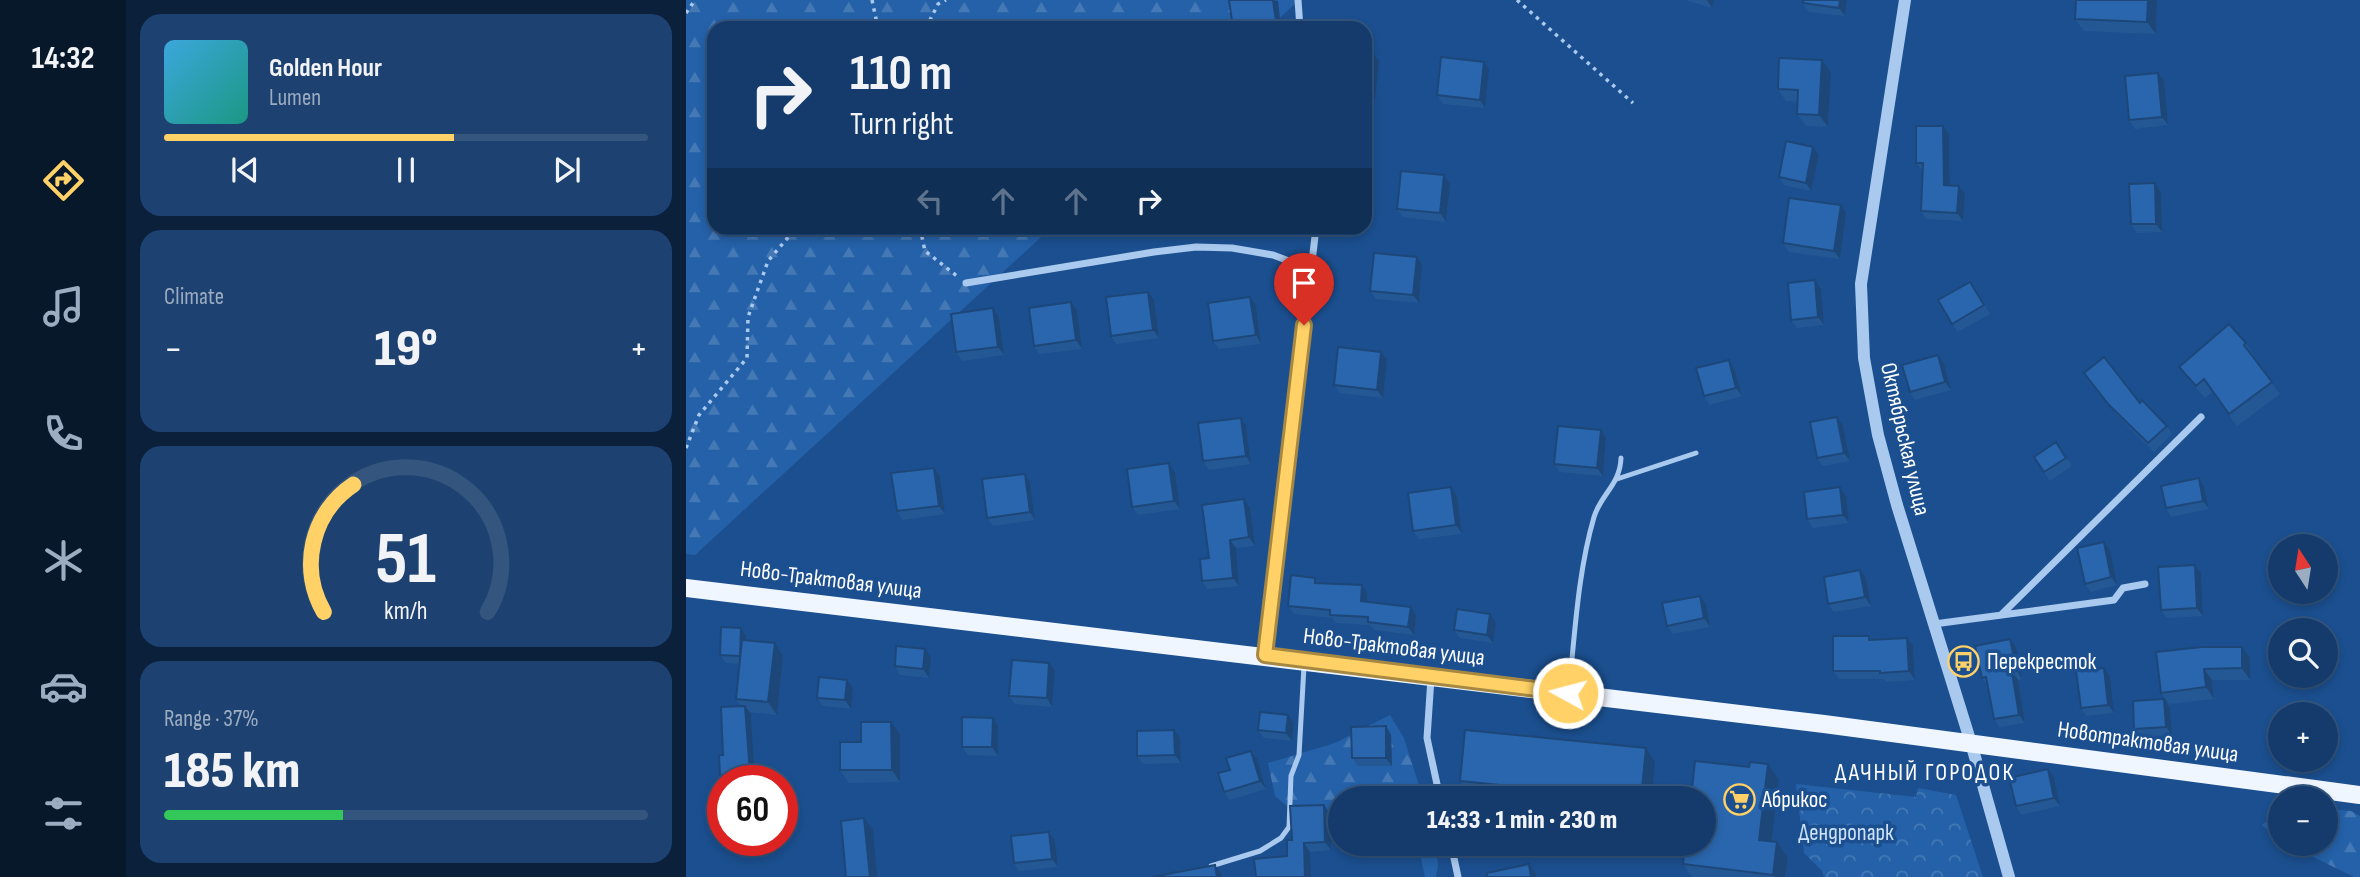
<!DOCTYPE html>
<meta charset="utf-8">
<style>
:root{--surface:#143b6b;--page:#1d4271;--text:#f1f3f6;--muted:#9dadc1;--line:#33557e;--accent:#ffd166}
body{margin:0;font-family:"Sofia Sans Condensed",sans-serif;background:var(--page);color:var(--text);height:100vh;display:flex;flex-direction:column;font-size:26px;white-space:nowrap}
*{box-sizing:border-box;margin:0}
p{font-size:23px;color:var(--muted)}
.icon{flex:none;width:38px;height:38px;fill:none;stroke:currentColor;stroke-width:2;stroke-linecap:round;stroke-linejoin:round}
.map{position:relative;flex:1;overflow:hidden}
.drawer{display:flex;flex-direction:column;gap:14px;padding:14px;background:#0b203b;width:560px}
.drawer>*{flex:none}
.guide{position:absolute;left:21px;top:21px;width:665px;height:214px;border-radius:21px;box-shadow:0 4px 10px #0003,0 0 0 2px var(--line);background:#143b6b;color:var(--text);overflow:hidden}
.needle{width:46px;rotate:348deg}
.controls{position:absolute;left:1582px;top:534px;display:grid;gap:14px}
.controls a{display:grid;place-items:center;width:70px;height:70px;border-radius:50%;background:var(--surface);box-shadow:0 4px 10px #0003,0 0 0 2px var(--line);font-size:35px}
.speed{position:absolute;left:21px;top:765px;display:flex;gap:14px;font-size:35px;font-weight:700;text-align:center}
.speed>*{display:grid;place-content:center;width:91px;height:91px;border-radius:50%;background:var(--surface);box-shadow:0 4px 10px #0003,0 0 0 2px var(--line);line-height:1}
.speed .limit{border:10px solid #d22;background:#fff;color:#111}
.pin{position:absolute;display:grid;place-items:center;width:60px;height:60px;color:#fff;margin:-72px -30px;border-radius:50% 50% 50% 0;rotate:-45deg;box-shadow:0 0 7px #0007}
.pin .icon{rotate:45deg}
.me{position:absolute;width:77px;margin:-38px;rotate:277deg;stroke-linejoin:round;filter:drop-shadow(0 0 5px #0008)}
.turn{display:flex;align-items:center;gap:24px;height:147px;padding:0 28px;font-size:32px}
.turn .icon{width:91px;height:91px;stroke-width:2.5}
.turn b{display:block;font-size:49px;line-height:60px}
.lanes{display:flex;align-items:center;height:66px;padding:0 28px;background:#0003;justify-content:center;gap:35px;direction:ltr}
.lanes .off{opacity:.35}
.big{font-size:52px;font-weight:800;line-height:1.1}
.drawer .tile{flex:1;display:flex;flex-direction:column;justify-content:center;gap:10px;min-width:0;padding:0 24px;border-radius:21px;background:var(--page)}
.drawer .dial{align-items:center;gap:0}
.dial svg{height:182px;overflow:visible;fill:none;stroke:var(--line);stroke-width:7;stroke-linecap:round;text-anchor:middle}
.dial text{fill:var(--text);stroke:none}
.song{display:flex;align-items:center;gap:21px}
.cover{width:84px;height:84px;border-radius:10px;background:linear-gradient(135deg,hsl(200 70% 55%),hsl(170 70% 35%))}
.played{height:7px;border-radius:4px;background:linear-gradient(90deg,var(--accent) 60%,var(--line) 60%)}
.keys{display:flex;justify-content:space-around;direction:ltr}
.heat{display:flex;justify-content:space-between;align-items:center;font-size:38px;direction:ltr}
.charge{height:10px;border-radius:5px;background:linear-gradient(90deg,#34c759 37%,var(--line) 0)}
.trip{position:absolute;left:642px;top:786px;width:388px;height:70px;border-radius:35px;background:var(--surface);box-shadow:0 4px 10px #0003,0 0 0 2px var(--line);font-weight:800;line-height:70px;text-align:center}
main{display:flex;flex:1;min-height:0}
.tab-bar{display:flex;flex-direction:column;width:126px;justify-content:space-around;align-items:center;background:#08182b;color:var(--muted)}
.tab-bar .icon{width:49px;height:49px}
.tab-bar .active{color:var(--accent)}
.tab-bar b{font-size:32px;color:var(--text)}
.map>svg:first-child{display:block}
</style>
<main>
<nav class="tab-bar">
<b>14:32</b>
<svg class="icon active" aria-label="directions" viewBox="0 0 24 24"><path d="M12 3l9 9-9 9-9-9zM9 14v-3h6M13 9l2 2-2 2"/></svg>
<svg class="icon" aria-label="music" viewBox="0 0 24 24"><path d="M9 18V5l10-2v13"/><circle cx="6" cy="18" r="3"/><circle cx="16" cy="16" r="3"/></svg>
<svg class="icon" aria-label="phone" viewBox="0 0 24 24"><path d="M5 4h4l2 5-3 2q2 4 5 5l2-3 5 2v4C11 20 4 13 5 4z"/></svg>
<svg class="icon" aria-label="climate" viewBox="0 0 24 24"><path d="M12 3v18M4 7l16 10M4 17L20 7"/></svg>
<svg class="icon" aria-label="car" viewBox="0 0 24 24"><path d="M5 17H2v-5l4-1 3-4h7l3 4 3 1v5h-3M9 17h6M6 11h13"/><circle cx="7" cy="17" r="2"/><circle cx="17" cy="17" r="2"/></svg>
<svg class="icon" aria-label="filters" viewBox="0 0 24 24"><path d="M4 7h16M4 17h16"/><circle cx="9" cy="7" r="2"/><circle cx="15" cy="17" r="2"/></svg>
</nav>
<section class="drawer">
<div class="tile">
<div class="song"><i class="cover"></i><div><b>Golden Hour</b><p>Lumen</p></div></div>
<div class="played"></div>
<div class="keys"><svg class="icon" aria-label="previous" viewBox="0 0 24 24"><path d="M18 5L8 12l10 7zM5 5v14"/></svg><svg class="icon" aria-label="pause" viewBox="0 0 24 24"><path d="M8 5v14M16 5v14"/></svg><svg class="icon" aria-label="next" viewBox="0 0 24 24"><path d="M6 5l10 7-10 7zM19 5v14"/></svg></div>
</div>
<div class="tile"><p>Climate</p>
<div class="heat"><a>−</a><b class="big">19°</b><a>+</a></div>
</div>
<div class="tile dial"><svg viewBox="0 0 100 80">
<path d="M14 69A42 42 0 1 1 86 69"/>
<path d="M14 69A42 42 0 0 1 27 13" stroke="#ffd166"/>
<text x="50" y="56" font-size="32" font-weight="700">51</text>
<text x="50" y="72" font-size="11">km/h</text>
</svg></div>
<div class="tile"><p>Range · 37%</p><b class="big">185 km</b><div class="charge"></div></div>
</section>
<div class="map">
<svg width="1674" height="877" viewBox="0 0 1674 877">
<defs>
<pattern id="forest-firs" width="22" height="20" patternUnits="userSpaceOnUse" patternTransform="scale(1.75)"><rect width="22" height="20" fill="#2461a8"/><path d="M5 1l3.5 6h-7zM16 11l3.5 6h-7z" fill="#4579b5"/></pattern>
<pattern id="park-crowns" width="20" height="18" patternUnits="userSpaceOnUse" patternTransform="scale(1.75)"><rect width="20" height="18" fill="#2461a8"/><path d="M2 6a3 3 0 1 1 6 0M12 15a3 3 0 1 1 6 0" fill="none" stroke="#4579b5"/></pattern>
</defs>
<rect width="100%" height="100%" fill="#1b4f8f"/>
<!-- forest -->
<path fill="url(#forest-firs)" d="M0 0H613L583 28H28V228H365L9 555 0 554Z
M704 715 718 738 737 798H654V811L610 814 589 796 582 763 649 743Z
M1640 809 1665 811 1674 816V877H1668L1601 844H1640Z
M1594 812V840L1576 825Z
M732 844H749L752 865 750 877H739Z"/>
<!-- park -->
<path fill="url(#park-crowns)" d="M1110 784 1230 797 1232 788 1270 795 1297 877H1138L1136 871 1118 853Z"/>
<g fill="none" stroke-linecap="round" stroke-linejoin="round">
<!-- path -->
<path stroke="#a9c9ee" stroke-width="3.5" stroke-dasharray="3.5 5" stroke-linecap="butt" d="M186 0 192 28
M831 0 947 103
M0 13 9 0
M240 28 252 4 260 0
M234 228 239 251 271 276
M0 448 13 415 61 358 62 317 82 261 110 228"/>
<!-- service -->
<path stroke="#a9c9ee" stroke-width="5" d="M931 479 1010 453
M883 690C889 632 892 572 908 517 915 494 934 485 935 458
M525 866 574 851 595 838 603 827 605 776 613 755 618 666"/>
<!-- minor -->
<path stroke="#a9c9ee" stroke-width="7" d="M612 0 614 28
M280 283 468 252 510 247 546 248 587 255 624 269
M1315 615 1515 417
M1248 624 1428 600 1437 588 1459 584
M579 655 630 228
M745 678 741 738 754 798
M765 844 772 877"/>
<!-- tertiary -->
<path stroke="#a9c9ee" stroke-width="12" d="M1219 0 1175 284 1178 358 1192 435 1211 505 1285 743 1323 877"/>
<!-- primary -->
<path stroke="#f0f6ff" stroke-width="18" d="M0 588 1138 724 1674 795"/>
</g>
<!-- wall -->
<path fill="#245895" d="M1001 0H1028L1026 8 1002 1Z
M1161 0 1159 16 1123 12 1117 3Z
M1390 0H1471L1470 34 1398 31 1389 19Z
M679 52 693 61 689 99 679 98Z
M803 70 799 108 757 104 751 95Z
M1145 73 1142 127 1120 126 1111 114 1112 102 1100 101 1092 89Z
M1478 81 1482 125 1449 129 1443 120Z
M1263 134 1264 185 1279 194 1277 221 1240 219 1235 211 1237 171 1230 163Z
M1133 155 1125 191 1098 185 1093 177Z
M758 175 764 184 760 222 717 217 711 209Z
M1469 183 1475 192 1476 232 1451 233 1445 224Z
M1160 213 1154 259 1103 252 1097 243Z
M336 228H384V231L342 237Z
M736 265 733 303 690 299 684 291Z
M1135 289 1138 325 1111 328 1105 320Z
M1290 290 1304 314 1272 332 1266 324Z
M468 300 473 338 430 344 425 336Z
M385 302 391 310 396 349 353 354 348 346Z
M570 306 575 344 533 349 527 341Z
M313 317 318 355 276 361 270 352Z
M1560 343 1568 356 1567 357 1594 394 1551 426 1526 392 1519 398 1502 379 1493 367Z
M701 360 697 398 654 393 648 385Z
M1258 364 1265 390 1229 400 1224 392Z
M1048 368 1056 396 1024 405 1018 396Z
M1398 373 1454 403 1481 426 1486 434 1468 452 1429 413Z
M1151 417 1157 425 1164 461 1137 466 1131 458Z
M560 426 565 464 523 470 517 461Z
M915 430 920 438 917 476 874 472 868 464Z
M1370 442 1386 466 1364 481 1348 457Z
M483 463 489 472 494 509 452 515 446 507Z
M339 474 344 482 349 520 307 526 301 518Z
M254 476 259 514 216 520 211 511Z
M765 487 771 496 776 534 733 539 727 531Z
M1154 487 1160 496 1163 523 1127 528 1121 519Z
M1518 487 1523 509 1485 517 1480 508Z
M564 508 569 546 550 548 553 586 521 589 516 581 523 558Z
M1418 542 1424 550 1431 585 1405 592 1399 584Z
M1509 565 1515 573 1517 616 1481 618 1475 610Z
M1174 570 1180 578 1185 606 1148 612 1142 604Z
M629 578 633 583 681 593V602L730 616 728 635 688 630 684 625 650 623 646 618 608 614 602 606Z
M1014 596 1020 604 1024 627 987 634 981 626Z
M810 623 807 643 774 638 768 630Z
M55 628 60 636V640L89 643 97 656 91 715 63 712 65 714 69 780H38L34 775 37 755 55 706 50 699 54 664 40 663 34 655Z
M1185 640 1227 646 1229 680 1200 682 1198 679H1153L1147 671Z
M1330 647 1336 679 1332 680 1339 723 1314 727 1308 719 1302 686 1296 678Z
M1470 652 1564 658V680H1526L1528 699 1483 704 1475 693Z
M245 657 243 678 214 675 209 666Z
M363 663 369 671 366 707 329 704 323 696Z
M1424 676 1428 713 1400 716 1395 708Z
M167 688 165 709 137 706 131 698Z
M1478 699 1484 708 1486 735 1454 737 1448 729Z
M602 715 608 723 606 741 578 738 572 730Z
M307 718 312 726V756L282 755 276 747Z
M214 734V782L163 783 154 770 175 742Z
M705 735 706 766H672L666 758Z
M494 738 495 763 457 764 451 756Z
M565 751 571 759 580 789 544 800 538 792 544 770Z
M969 762 966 798H818L783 794 774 781Z
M1368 778 1374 806 1335 815 1330 806Z
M1093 780 1086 842H1091L1102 858 1099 877H1006L997 864Z
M644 813 645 850 624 852 601 856 606 840Z
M363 832 369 841 372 867 333 871 328 863Z
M924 844H962L961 847Z"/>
<!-- shaded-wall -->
<path fill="#1d4779" d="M587 0 592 1 595 28H591Z
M1021 0H1028L1026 8Z
M1154 0H1161L1159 16 1153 8Z
M1462 0H1471L1470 34 1461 22Z
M687 53 693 61 689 99 683 91Z
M1136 60 1145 73 1142 127 1133 115Z
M798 62 803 70 799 108 794 100Z
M1472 73 1478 81 1482 125 1476 117Z
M1257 126 1263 134 1264 193 1258 185Z
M1127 147 1133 155 1125 191 1120 183Z
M758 175 764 184 760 222 754 213Z
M1469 183 1475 192 1476 232 1470 224Z
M1273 186 1279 194 1277 221 1271 213Z
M1155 205 1160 213 1154 259 1148 251Z
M731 257 736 265 733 303 727 295Z
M1129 280 1135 289 1138 325 1132 317Z
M462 292 468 300 473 338 467 330Z
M564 297 570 306 575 344 570 335Z
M385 302 391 310 396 349 390 340Z
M307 308 313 317 318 355 312 347Z
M695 352 701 360 697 398 691 390Z
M1252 355 1258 364 1265 390 1259 382Z
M1043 360 1048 368 1056 396 1050 388Z
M1151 417 1157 425 1164 461 1158 453Z
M555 418 560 426 565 464 560 456Z
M915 430 920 438 917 476 911 468Z
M483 463 489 472 494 509 488 501Z
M248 468 254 476 259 514 253 506Z
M339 474 344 482 349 520 344 512Z
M1513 478 1518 487 1523 509 1517 501Z
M765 487 771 496 776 534 770 525Z
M1154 487 1160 496 1163 523 1157 515Z
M558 499 564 508 569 546 563 537Z
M544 540 550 548 553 586 547 578Z
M1418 542 1424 550 1431 585 1425 577Z
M1509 565 1515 573 1517 616 1511 608Z
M1174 570 1180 578 1185 606 1179 597Z
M676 585 681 593V610L675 601Z
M1014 596 1020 604 1024 627 1018 618Z
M725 607 730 616 728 635 722 627Z
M804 614 810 623 807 643 801 635Z
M55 628 60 636 59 664 54 656Z
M1221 638 1227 646 1229 680 1223 671Z
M1324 639 1330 647 1336 679 1331 671Z
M89 643 97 656 91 715 82 702Z
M1556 647 1564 658V680L1556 668Z
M239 649 245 657 243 678 237 669Z
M363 663 369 671 366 707 361 698Z
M1418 668 1424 676 1428 713 1422 705Z
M1518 669 1526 680 1528 699 1520 687Z
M1326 672 1332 680 1339 723 1333 715Z
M161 680 167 688 165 709 159 700Z
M1478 699 1484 708 1486 735 1480 727Z
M59 706 65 714 69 780 64 774Z
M602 715 608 723 606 741 600 733Z
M307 718 312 726V756L306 747Z
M205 722 214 734V782L206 770Z
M700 726 705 735 706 766 700 758Z
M488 730 494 738 495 763 489 755Z
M960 748 969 762 966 798H955Z
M565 751 571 759 580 789 574 781Z
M1082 764 1093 780 1084 856 1073 840Z
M1362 769 1368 778 1374 806 1368 798Z
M638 805 644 813 645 850 639 842Z
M178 818 187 830 191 877H184Z
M363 832 369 841 372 867 366 859Z
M1091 842 1102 858 1099 877H1088L1087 875Z
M618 843 624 852 625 877H619Z
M843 864 849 872 850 877H845Z
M529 865 536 875V877H531Z"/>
<!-- building -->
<path fill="#2a66ad" stroke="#1d4779" stroke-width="2" d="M543 0H587L591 28H547Z
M1117 0H1154L1153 8 1117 3Z
M1390 0H1462L1461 22 1389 19Z
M679 52 687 53 683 91 679 90Z
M755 57 798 62 794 100 751 95Z
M1093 58 1136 60 1133 115 1111 114 1112 90 1092 89Z
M1472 73 1476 117 1443 120 1439 76Z
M1230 126H1257L1258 185 1273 186 1271 213 1235 211 1237 163H1230Z
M1100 141 1127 147 1120 183 1093 177Z
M715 171 758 175 754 213 711 209Z
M1469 183 1470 224H1445L1443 184Z
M1103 198 1155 205 1148 251 1097 243Z
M688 253 731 257 727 295 684 291Z
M1129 280 1132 317 1105 320 1102 283Z
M1284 282 1298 305 1266 324 1252 300Z
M462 292 467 330 425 336 420 297Z
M564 297 570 335 527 341 522 303Z
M385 302 390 340 348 346 343 308Z
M307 308 312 347 270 352 265 314Z
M1543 324 1560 343 1558 345 1586 382 1543 414 1518 379 1510 386 1493 367Z
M652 347 695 352 691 390 648 385Z
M1252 355 1259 382 1224 392 1216 365Z
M1418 357 1454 403 1456 400 1481 426 1462 443 1423 405 1398 373Z
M1043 360 1050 388 1018 396 1010 368Z
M1151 417 1158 453 1131 458 1124 422Z
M555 418 560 456 517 461 512 423Z
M872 426 915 430 911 468 868 464Z
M1370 442 1380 458 1358 472 1348 457Z
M483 463 488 501 446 507 441 469Z
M248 468 253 506 211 511 205 473Z
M339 474 344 512 301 518 296 479Z
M1513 478 1517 501 1480 508 1475 486Z
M765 487 770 525 727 531 722 493Z
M1154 487 1157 515 1121 519 1118 492Z
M558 499 563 537 544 540 547 578 516 581 514 559 523 558 516 505Z
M1418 542 1425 577 1399 584 1391 548Z
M1509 565 1511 608 1475 610 1472 567Z
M1174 570 1179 597 1142 604 1138 577Z
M605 575 629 578V583L676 585 675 601 725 607 722 627 682 622V617L644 615V610L602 606Z
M1014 596 1018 618 981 626 976 603Z
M771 609 804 614 801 635 768 630Z
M35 627 55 628 54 656 34 655Z
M1147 636H1183V640L1221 638 1223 671 1194 673V671H1147Z
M1324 639 1331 671 1326 672 1333 715 1308 719 1300 677 1296 678 1289 646Z
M56 640 89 643 82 702 50 699Z
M210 646 239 649 237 669 209 666Z
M1516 647H1556V668L1518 669 1520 687 1475 693 1470 652Z
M326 660 363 663 361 698 323 696Z
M1418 668 1422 705 1395 708 1390 671Z
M133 677 161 680 159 700 131 698Z
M1478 699 1480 727 1448 729 1447 701Z
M59 706 64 774 34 775 33 755H37L35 707Z
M574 712 602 715 600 733 572 730Z
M276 717 307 718 306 747H276Z
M175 722H205L206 770H154V742H175Z
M700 726V758H666L665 727Z
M488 730 489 755 451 756V731Z
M779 730 960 748 955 798H844V788L774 781Z
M565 751 574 781 538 792 532 773 544 770 540 758Z
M1009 761 1063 767 1064 762 1082 764 1073 840 1091 842 1087 875 997 864 999 844H1018V798H1005Z
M1362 769 1368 798 1330 806 1323 778Z
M720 792 721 798H676L675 796Z
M638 805 639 842 618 843 619 877H570L568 859 601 856V840H606L604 806Z
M178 818 184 877H160L155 821Z
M363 832 366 859 328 863 325 836Z
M843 864 845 877H801V873Z
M529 865 531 877H466Z"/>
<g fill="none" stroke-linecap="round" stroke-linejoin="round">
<defs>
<path id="route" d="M618 325 579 655 882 693"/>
</defs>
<!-- route casing -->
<use href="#route" stroke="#a68842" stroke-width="18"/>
<!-- route -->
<use href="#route" stroke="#ffd166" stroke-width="12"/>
</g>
<!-- icons -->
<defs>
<symbol id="bus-ring" viewBox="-11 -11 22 22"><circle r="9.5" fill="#1b4f8f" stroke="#ffd166" stroke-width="1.5"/><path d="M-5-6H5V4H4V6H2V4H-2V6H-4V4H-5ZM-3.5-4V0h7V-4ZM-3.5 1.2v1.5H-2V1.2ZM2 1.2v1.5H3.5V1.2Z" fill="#ffd166"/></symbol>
<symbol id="supermarket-ring" viewBox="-11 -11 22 22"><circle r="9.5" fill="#1b4f8f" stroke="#ffd166" stroke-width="1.5"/><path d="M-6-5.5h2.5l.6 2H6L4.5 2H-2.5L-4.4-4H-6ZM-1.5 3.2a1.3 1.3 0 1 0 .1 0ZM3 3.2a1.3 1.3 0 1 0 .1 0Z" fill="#ffd166"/></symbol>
</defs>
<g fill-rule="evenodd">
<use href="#bus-ring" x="1260" y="644" width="35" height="35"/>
<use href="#supermarket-ring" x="1036" y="782" width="35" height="35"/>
</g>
<g text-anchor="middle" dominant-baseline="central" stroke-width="7" stroke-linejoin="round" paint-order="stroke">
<!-- street labels -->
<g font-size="23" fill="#fff" stroke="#1b4f8f">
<text transform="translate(1219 439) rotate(77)">Октябрьская улица</text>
<text transform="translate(145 580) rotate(7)">Ново-Трактовая улица</text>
<text transform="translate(708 647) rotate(7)">Ново-Трактовая улица</text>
<text transform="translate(1462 742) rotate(8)">Новотрактовая улица</text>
</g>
<!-- poi labels -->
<g font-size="23" fill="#fff" stroke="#1b4f8f" text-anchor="start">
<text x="1301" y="662">Перекресток</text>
<text x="1076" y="800">Абрикос</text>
</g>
<!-- park labels -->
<g font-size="23" fill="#cfe3fa" stroke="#1b4f8f">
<text x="1160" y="833">Дендропарк</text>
</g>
<!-- neighbourhood labels -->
<g font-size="24" letter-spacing="2" fill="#fff" stroke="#1b4f8f">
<text x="1239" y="772">ДАЧНЫЙ ГОРОДОК</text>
</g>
</g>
</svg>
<div class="controls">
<a><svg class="needle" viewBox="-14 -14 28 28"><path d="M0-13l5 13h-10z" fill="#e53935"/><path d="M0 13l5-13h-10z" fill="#9dadc1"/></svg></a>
<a><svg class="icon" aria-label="search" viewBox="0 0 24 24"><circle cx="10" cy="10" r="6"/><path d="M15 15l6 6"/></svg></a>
<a>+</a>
<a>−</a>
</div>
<div class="speed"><div class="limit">60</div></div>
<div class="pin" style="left:618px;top:325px;background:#d93025"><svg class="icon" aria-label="arrive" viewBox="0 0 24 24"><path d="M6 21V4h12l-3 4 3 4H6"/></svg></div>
<svg class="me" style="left:882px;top:693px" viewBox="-20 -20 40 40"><circle r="17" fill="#ffd166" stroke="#fff" stroke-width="3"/><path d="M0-11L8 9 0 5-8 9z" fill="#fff"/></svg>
<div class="trip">14:33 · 1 min · 230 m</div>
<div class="guide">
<div class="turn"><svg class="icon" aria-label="right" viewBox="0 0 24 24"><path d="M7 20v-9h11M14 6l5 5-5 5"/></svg><div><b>110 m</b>Turn right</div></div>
<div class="lanes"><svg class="icon off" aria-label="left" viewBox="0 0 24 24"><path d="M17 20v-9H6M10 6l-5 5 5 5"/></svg><svg class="icon off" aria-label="ahead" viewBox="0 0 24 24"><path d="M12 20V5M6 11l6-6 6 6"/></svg><svg class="icon off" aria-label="ahead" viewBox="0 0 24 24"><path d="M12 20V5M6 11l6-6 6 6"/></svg><svg class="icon" aria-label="right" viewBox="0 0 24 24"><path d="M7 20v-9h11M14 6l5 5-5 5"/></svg></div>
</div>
</div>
</main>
